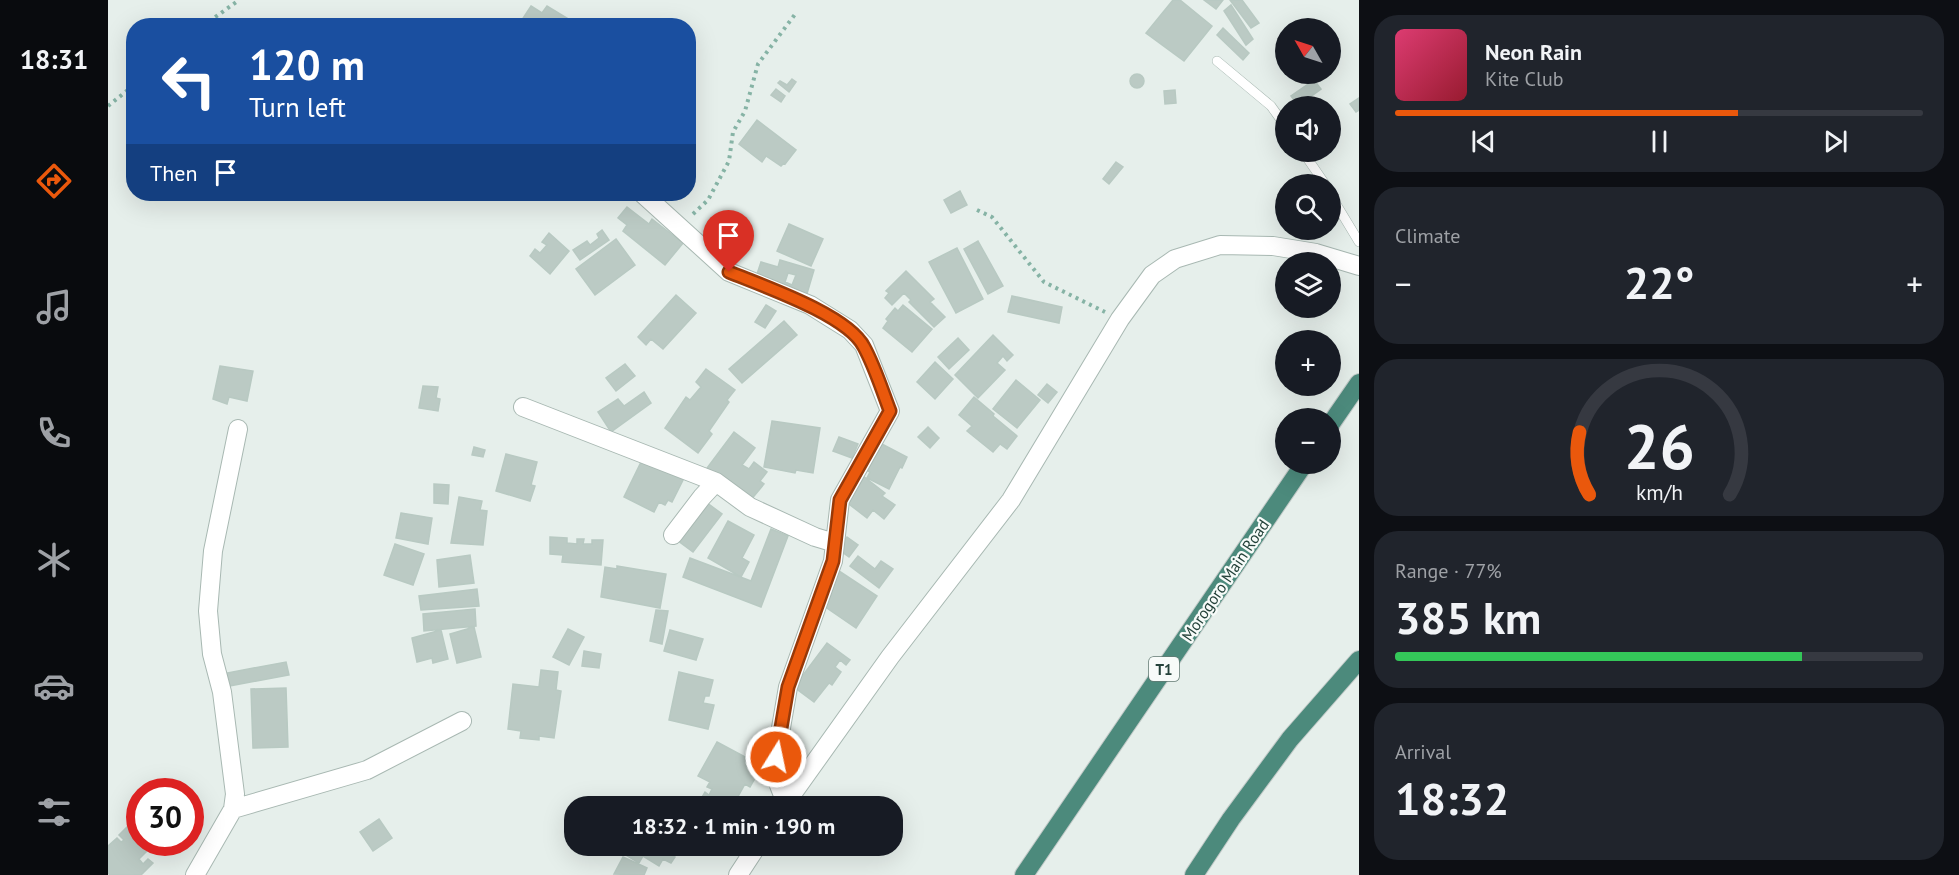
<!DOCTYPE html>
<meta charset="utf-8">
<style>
:root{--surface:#171b24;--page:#20242c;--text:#f1f3f6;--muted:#9ea1a6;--line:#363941;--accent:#ea580c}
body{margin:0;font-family:"PT Sans",sans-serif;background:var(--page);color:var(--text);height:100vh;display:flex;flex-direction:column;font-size:22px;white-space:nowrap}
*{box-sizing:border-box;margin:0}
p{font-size:20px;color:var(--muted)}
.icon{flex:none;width:33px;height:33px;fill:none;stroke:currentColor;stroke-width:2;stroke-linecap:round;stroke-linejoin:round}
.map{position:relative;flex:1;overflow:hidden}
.panel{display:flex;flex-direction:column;gap:15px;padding:15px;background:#0d0f14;width:600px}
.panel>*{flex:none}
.hud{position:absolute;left:18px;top:18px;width:570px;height:183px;border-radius:24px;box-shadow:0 6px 24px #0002;background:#1a4fa0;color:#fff;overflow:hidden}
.needle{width:39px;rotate:309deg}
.controls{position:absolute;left:1167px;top:18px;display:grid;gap:12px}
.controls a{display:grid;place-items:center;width:66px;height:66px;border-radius:50%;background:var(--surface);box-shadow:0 6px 24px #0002;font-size:30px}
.speed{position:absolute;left:18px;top:778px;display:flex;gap:12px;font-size:30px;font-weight:700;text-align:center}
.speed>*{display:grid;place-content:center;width:78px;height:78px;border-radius:50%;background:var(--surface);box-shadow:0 6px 24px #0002;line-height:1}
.speed .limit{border:9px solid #d22;background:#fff;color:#111}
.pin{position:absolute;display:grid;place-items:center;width:51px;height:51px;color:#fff;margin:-62px -26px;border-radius:50% 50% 50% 0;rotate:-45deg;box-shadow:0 0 6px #0007}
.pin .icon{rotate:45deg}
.me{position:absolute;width:66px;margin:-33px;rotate:10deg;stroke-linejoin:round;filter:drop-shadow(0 0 4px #0008)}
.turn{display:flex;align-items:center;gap:21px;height:126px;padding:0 24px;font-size:27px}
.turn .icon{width:78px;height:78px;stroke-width:2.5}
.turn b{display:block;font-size:42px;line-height:51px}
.then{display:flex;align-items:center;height:57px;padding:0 24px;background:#0003;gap:12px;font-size:22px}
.big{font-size:45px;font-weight:800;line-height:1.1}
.panel .card{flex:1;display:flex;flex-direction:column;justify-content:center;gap:9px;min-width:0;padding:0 21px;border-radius:24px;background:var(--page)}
.panel .dial{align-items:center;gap:0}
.dial svg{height:156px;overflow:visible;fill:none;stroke:var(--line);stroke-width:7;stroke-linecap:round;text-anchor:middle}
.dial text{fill:var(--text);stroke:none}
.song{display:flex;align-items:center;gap:18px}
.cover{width:72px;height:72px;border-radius:9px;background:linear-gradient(135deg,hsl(340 70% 55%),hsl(350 70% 35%))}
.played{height:6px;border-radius:3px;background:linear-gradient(90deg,var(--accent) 65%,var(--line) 65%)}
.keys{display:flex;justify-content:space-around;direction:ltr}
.heat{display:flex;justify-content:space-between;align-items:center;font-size:33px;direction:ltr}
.charge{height:9px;border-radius:4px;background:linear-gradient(90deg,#34c759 77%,var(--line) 0)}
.trip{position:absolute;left:456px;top:796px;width:339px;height:60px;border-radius:24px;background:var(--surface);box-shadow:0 6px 24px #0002;font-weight:800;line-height:60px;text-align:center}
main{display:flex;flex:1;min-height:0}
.tab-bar{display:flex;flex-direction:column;width:108px;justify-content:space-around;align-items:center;background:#090b0e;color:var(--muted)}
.tab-bar .icon{width:42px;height:42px}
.tab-bar .current{color:var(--accent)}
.tab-bar b{font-size:27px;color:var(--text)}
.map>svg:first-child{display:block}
</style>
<main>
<nav class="tab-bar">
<b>18:31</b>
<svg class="icon current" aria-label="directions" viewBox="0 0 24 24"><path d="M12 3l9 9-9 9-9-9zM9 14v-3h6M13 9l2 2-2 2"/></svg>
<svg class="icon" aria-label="music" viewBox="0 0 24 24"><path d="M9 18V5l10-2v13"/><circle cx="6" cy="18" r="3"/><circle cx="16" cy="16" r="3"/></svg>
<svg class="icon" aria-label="phone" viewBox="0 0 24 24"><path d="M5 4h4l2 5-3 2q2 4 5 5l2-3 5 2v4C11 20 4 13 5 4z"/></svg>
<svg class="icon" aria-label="climate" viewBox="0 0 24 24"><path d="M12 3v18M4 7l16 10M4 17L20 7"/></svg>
<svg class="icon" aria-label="car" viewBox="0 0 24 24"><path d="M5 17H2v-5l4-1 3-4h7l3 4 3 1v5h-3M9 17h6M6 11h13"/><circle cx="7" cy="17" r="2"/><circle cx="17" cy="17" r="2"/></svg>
<svg class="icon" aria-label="filters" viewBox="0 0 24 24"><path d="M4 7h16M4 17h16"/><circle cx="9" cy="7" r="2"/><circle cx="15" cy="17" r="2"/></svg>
</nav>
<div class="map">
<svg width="1251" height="875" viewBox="0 0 1251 875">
<rect width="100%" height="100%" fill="#e6efeb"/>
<!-- building -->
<path fill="#bbcac4" stroke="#b8c9c2" stroke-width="1.5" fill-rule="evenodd" d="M1065 0H1072L1104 26 1076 61 1038 33Z
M1096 0H1115L1108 9Z
M1122 0H1134L1151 23 1143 28Z
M1123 5 1145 39 1138 45 1116 11Z
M423 6 434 13 439 6 467 23 465 26H415L412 23Z
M1199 19 1212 28H1193Z
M1115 28 1141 53 1135 60 1109 35Z
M1022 81a7 7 0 1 1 14 0a7 7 0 1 1-14 0Z
M684 79 688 82 681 92 670 83 672 81 679 85Z
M1206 80 1213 89 1190 106 1183 96Z
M668 89 677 96 673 102 663 95Z
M1067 90 1068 103 1057 104 1056 91Z
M1251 98V110L1248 112 1242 104Z
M649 120 688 150 677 164 676 163 673 166 658 156 654 162 631 144Z
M1008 162 1015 167 1001 184 995 179Z
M852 191 859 205 843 213 836 200Z
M519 207 541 224 544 219 575 243 557 265 515 231 519 225 510 218Z
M681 224 715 239 703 266 669 251Z
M494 230 501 240 472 260 465 250 479 241 482 245 491 238 489 234Z
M441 233 461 251 442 274 422 256 427 249 432 253 439 245 434 242Z
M508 239 527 265 487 295 468 269Z
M870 241 895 286 880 294 856 249Z
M849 248 875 299 848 313 821 262Z
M672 260 706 270 698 297 647 280 653 262 670 267ZM680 273 688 275 684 285 677 282Z
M798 271 826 299 822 302 837 317 826 327 801 302 803 300 796 293 784 305 777 298 781 293 778 291Z
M568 295 588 313 555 349 543 339 538 345 530 337Z
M904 296 954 307 951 323 900 312Z
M658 305 668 311 657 328 647 322Z
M795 305 824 329 804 352 775 328 780 321 778 319 787 308 790 311Z
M676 321 689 335 634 383 621 369Z
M885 335 905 355 899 361 895 356 889 363 897 370 870 398 847 375Z
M850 338 861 350 841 369 830 357Z
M827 362 845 379 827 399 809 382Z
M517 364 527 376 508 391 498 378Z
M112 366 145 371 139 401 121 397 119 404 105 399Z
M598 369 627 390 619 400 621 402 601 431 604 434 590 453 557 428 578 397 582 400 593 387 588 382Z
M908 380 932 400 909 428 885 409Z
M939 384 949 392 940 403 930 395Z
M315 386 330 387 328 398 332 399 330 411 311 408Z
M536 392 543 403 503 432 490 412 510 399 516 406Z
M866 397 886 414 885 416 909 436 899 449 892 444 885 452 859 431 864 426 851 415Z
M664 421 712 428 705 473 688 470 687 473 656 467Z
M820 427 831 438 822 448 810 437Z
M626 432 647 448 634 465 641 469 646 462 659 472 652 481 656 484 642 501 599 468Z
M731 437 750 444 744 458 725 451Z
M770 442 799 457 794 468 792 467 781 489 759 478 762 472 756 469Z
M366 447 377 450 375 457 364 455Z
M398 454 429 462 423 485 427 486 422 501 388 491Z
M534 460 575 480 564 502 560 500 557 505 551 502 546 512 516 497Z
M755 476 777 493 774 496 787 505 776 519 765 510 759 518 737 501Z
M326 484 341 485 340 504 326 503Z
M351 497 374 501 372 510 379 511 375 545 343 543Z
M598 502 614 514 585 552 569 540Z
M293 513 324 518 320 544 288 538Z
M620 521 646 535 634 558 641 562 633 577 600 558Z
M663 529 680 536 653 607 575 577 582 558 643 581Z
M442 537 459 538V543L469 544V539H476L475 544H484V540H495L493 565 454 562 455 555 442 554Z
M739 537 750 545 741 557 730 549Z
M287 544 316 554 305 585 276 575Z
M362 555 366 583 331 587 329 560Z
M750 556 767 569 773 561 785 569 771 588 742 566Z
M509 566 558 574 552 608 493 597 497 567 509 569Z
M731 571 769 596 748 628 716 606 723 595 717 591Z
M369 589 371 606 313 610 311 596Z
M367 609 368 626 316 631 315 614Z
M548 610 560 611 554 644 542 641Z
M366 627 373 657 349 663 342 634Z
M460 629 476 637 461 665 445 657Z
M333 630 340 659 325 663 324 658 309 662 304 638Z
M562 630 595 639 588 660 556 651Z
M719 643 742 660 738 665 732 660 727 667 733 672 724 685 721 683 706 702 686 687Z
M476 651 493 654 491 668 474 666Z
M178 662 181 675 121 686 119 673Z
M433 670 450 672 448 690 453 691 446 738 431 736V740L412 738 413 731 400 729 405 684 431 687Z
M571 672 605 680 601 696H597L595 703 606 705 600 729 561 720Z
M178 688 180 747 145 748 143 689Z
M609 742 654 766 642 787 637 784 627 802 633 805 632 807H608L593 799 597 792 601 795 604 789 599 787 602 782 590 776Z
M271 819 284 838 265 851 252 832Z
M20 826 32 837V843H38L42 848 31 859 35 864 40 859 45 863 33 875H2L0 873V846L9 838 13 842 16 840 11 835Z
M503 846H548L567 857 563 863 555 859 551 866 535 856 531 863Z
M515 857 539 868 536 875 506 874Z"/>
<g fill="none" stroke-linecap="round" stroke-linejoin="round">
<defs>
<path id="service" d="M1109 61 1163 106 1178 127
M1195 152 1217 184
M1222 194 1251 242"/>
<path id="minor" d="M535 194 621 272 702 305 742 330 756 345 782 411 732 500 725 561 680 687 668 757 669 780 678 803
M415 407 608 482 642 507 707 537 727 543
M565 535 594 497 608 482
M675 807 782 657 903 500 1012 319 1044 275 1067 259 1112 245 1165 246 1208 253 1251 266
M125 809 259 770 354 721
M87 875 125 809 127 794 114 692 104 654 100 611 105 551 130 429
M630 875 649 846"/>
<path id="trunk" d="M1222 425 1251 383
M916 875 1196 464
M1086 875 1123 819 1182 739 1251 660"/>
</defs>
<!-- service casing -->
<use href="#service" stroke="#a8b8b2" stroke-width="10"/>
<!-- minor casing -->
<use href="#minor" stroke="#a8b8b2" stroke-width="20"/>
<!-- trunk casing -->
<use href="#trunk" stroke="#c2cac8" stroke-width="20"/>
<!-- path -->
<path stroke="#86b3a5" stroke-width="4" stroke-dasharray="3 4.5" stroke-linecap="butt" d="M95 26 131 0
M0 106 26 85
M869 210 884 217 936 282 997 312
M585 214 600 200 621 161 625 132 637 111 650 64 688 13"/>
<!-- service -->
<use href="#service" stroke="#fff" stroke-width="9"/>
<!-- minor -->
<use href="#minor" stroke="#fff" stroke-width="18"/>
<!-- trunk -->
<use href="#trunk" stroke="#4c8a7c" stroke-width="18"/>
</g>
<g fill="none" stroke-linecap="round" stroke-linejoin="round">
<defs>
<path id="route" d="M621 272C655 286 740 315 756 347 767 367 774 390 782 411L732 500 725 561 680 687 668 757"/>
</defs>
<!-- route casing -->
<use href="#route" stroke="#983908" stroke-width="15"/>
<!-- route -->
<use href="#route" stroke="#ea580c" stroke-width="10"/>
</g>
<g text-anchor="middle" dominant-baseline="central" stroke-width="4.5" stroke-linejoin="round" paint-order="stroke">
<!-- shield labels -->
<rect fill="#f7fbf9" stroke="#637a73" stroke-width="1.5" x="1041" y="657" width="30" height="24" rx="4.5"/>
<g font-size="15" font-weight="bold" fill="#24423a">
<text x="1056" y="669">T1</text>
</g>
<!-- street labels -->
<g font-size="16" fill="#24423a" stroke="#f7fbf9">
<text transform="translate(1117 580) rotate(-56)">Morogoro Main Road</text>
</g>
</g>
</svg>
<div class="controls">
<a><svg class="needle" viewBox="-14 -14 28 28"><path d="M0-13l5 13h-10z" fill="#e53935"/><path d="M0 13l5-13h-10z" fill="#9ea1a6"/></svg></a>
<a><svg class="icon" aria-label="sound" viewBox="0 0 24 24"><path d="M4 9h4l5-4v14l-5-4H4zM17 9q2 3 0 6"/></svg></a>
<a><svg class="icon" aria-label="search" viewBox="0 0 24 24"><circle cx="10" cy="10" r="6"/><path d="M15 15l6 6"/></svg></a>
<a><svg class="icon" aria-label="layers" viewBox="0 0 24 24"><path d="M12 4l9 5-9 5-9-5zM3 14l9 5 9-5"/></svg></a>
<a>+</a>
<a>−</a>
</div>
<div class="speed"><div class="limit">30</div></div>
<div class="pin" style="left:621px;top:272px;background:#d93025"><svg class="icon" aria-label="arrive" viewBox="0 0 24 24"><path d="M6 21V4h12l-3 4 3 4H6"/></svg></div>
<svg class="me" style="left:668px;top:757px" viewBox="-20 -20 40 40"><circle r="17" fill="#ea580c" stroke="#fff" stroke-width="3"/><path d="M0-11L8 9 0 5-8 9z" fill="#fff"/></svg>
<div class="trip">18:32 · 1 min · 190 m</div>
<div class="hud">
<div class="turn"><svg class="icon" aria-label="left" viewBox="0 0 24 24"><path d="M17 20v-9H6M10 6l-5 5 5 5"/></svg><div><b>120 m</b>Turn left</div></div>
<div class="then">Then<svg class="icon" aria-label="arrive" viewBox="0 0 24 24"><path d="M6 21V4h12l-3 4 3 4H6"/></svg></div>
</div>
</div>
<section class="panel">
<div class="card">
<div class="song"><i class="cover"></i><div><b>Neon Rain</b><p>Kite Club</p></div></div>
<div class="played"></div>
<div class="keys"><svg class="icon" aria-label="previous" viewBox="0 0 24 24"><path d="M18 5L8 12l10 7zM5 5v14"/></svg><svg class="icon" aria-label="pause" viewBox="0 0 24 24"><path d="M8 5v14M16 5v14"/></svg><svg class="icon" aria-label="next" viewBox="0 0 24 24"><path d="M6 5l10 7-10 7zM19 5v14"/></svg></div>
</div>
<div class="card"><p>Climate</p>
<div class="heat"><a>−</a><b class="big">22°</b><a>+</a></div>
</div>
<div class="card dial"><svg viewBox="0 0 100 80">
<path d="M14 69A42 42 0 1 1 86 69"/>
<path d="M14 69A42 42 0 0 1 9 37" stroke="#ea580c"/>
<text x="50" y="56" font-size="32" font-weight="700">26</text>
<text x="50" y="72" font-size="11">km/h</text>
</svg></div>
<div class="card"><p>Range · 77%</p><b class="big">385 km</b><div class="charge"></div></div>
<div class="card"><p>Arrival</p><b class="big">18:32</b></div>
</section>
</main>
